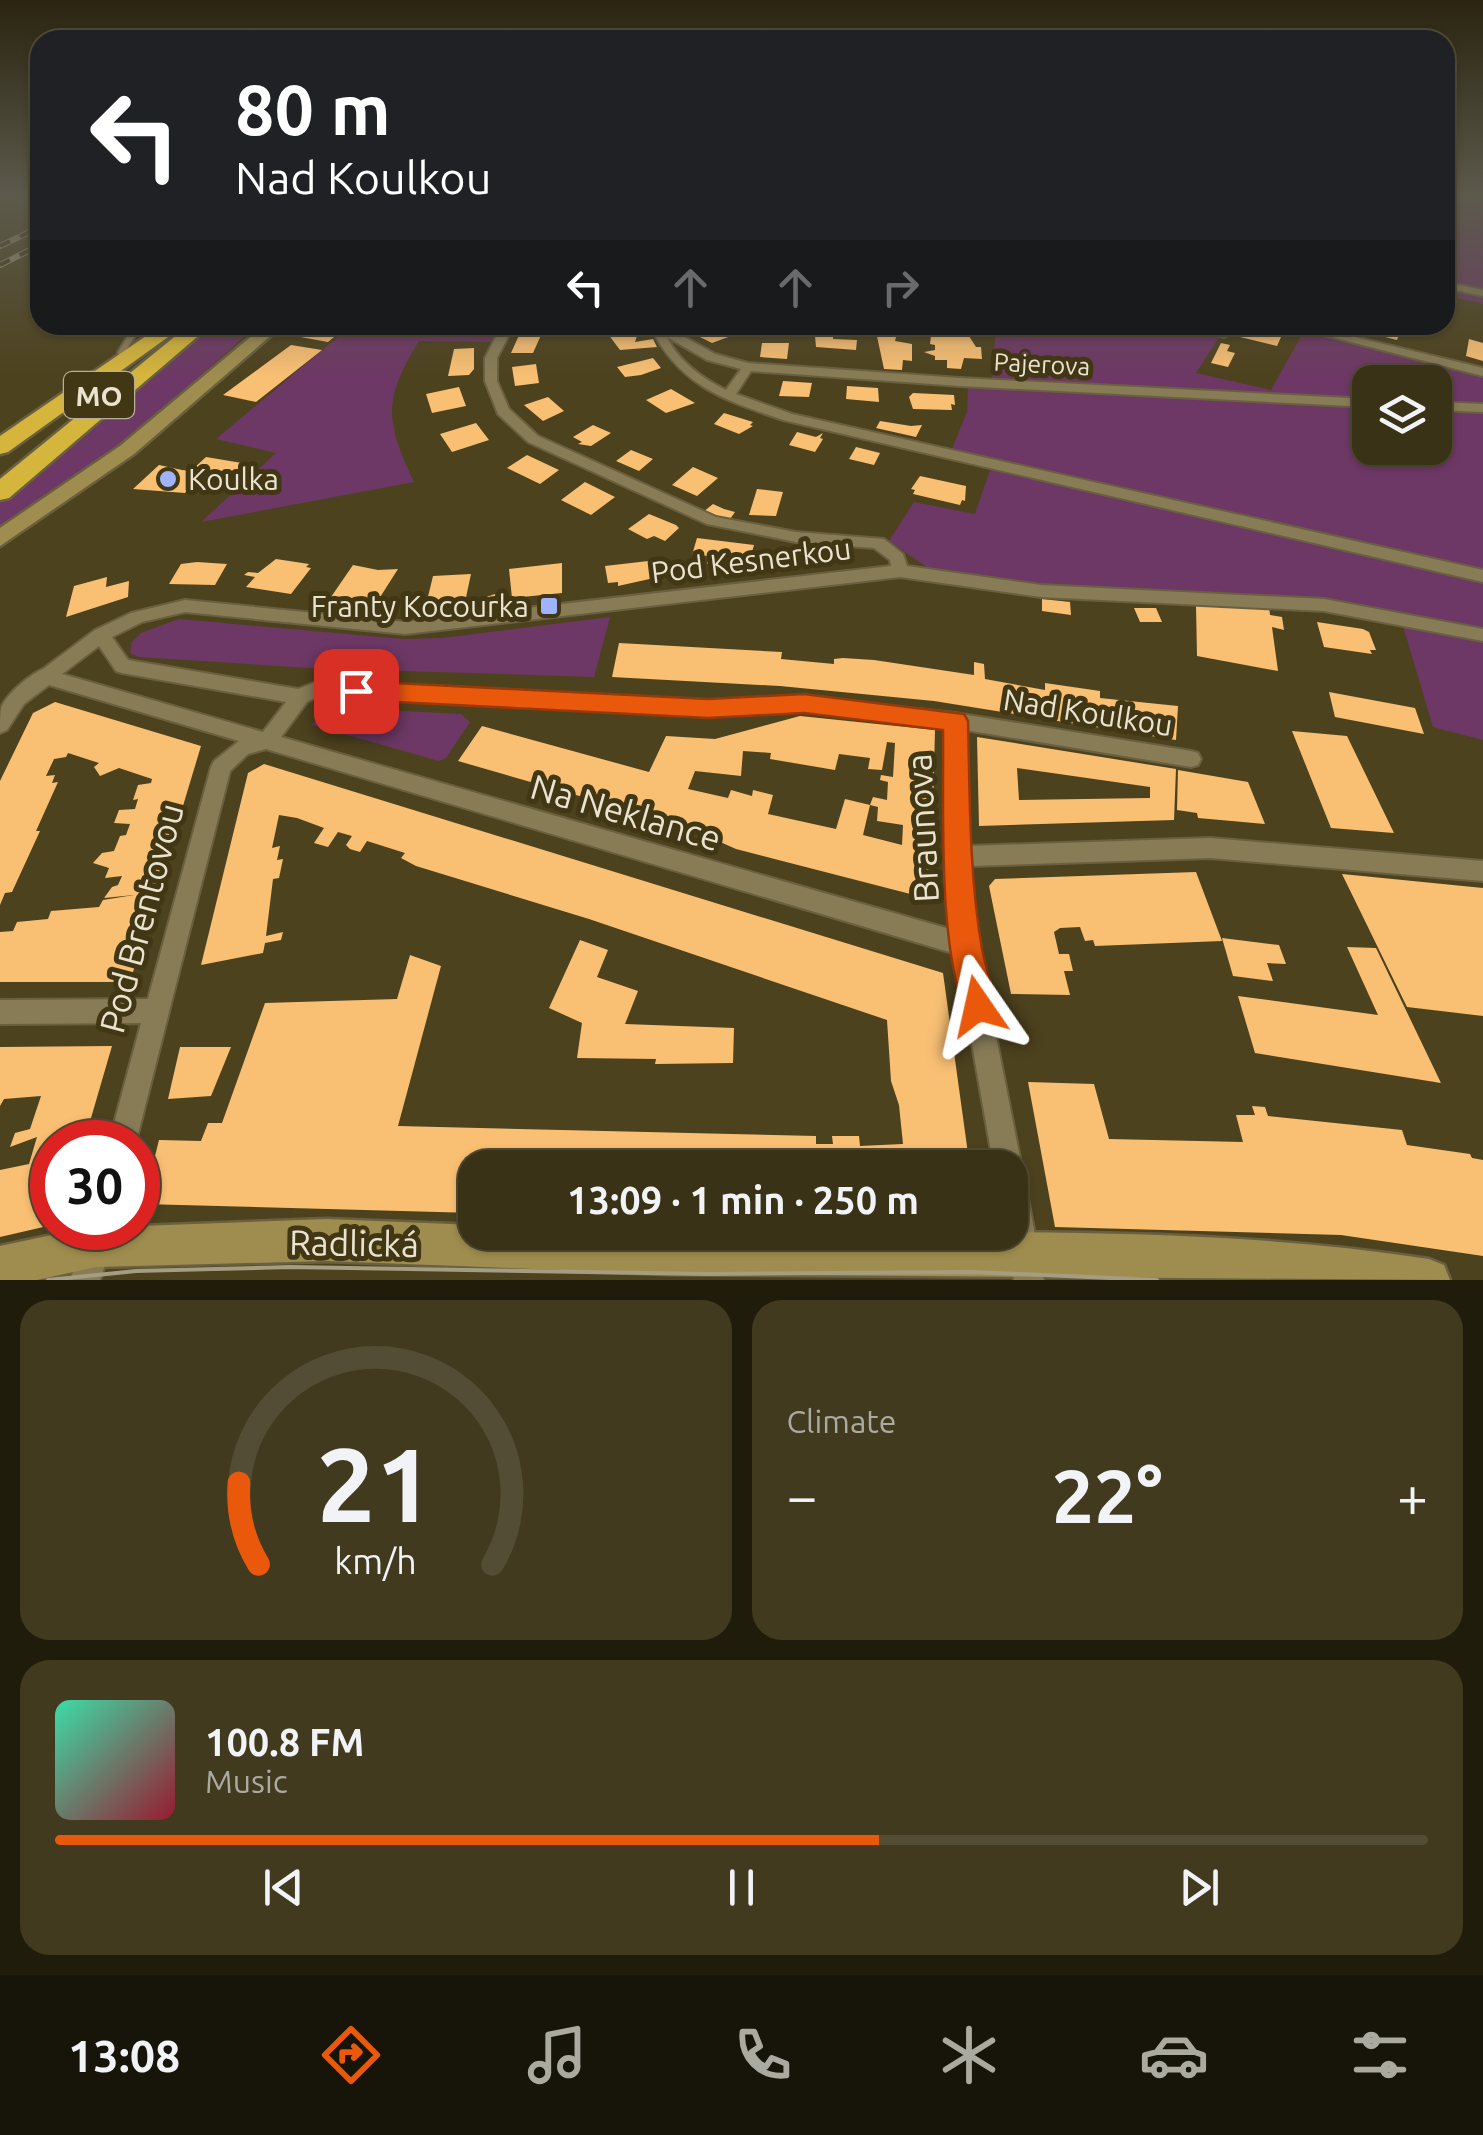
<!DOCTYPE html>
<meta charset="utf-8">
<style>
:root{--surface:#3a3216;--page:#413a1f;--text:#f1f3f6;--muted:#abaaa1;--line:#544d35;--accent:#ea580c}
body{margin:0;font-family:Ubuntu,sans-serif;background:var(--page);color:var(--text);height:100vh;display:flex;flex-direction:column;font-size:38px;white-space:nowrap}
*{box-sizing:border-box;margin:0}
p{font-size:32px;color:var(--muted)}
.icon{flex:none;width:55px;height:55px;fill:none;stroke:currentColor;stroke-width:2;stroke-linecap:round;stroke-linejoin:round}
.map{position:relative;height:1280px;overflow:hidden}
.side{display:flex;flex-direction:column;gap:20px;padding:20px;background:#201c0c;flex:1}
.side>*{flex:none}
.banner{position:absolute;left:30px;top:30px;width:1425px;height:305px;border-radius:30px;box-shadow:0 2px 8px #0004,0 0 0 2px var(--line);background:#202124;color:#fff;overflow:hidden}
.controls{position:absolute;left:1352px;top:365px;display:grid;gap:20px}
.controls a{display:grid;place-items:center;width:100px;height:100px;border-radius:20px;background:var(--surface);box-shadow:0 2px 8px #0004,0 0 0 2px var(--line);font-size:50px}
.speed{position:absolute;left:30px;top:1120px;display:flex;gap:20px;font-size:50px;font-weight:700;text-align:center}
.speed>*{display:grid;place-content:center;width:130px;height:130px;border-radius:50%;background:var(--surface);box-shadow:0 2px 8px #0004,0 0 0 2px var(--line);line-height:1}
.speed .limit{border:15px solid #d22;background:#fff;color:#111}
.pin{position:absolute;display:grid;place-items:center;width:85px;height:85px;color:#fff;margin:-42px;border-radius:20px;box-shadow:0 5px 15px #0006}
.me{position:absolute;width:110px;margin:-55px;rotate:349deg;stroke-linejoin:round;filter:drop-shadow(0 0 8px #0008)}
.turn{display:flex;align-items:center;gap:35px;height:210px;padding:0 40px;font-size:45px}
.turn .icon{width:130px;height:130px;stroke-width:2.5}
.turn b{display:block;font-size:70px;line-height:85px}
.lanes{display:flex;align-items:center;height:95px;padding:0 40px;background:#0003;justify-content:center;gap:50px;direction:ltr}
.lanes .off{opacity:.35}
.big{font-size:75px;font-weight:700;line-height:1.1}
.side .tile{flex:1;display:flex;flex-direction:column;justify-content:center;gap:15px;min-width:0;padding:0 35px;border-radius:30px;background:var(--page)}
.side .dial{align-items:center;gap:0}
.dial svg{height:260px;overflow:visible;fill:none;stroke:var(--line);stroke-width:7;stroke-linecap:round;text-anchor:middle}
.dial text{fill:var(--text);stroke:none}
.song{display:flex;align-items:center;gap:30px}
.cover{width:120px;height:120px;border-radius:15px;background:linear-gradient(135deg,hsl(160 70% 55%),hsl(350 70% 35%))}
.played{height:10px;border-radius:5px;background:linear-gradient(90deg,var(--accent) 60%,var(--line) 60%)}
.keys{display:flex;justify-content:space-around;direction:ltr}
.heat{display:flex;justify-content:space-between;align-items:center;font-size:55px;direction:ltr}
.side .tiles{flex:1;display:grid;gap:20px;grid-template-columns:1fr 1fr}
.tile:last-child{grid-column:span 2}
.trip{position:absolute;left:458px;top:1150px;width:570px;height:100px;border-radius:30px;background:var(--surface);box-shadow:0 2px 8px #0004,0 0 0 2px var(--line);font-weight:700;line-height:100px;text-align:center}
.menu{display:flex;height:160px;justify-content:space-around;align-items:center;background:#171409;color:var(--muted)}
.menu .icon{width:70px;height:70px}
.menu .selected{color:var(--accent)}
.menu b{font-size:45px;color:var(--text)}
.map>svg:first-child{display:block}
</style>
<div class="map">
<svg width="1483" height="1280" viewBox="0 0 1483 1280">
<rect width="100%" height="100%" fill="#4d421e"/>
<!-- green -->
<path fill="#6d3865" d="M1445 197H1483V304L1445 295Z
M217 325H253L243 338 125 443 0 532V498L168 360Z
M352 325H502L491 342 419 341C383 400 385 420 414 482L201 522 276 453 216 439Z
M996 325H1161L1160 328 1179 333 1183 327 1220 336 1196 373 1271 390 1304 331 1483 378V404L1435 402V382H1370V399L992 379Z
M968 386 1370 407V448H1435V410L1483 413V569L952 449 967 412Z
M990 470 1483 580V629L1328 601 1041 586 934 572 889 541 914 502 975 514Z
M610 617 594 677 309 668 139 657 130 653 132 642 141 633 179 619 403 639 443 638Z
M1403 626 1483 641V740L1433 727Z
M325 707 461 714 470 722 446 758 439 761 312 725Z"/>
<!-- building -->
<path fill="#f9c074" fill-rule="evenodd" d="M310 325H349L328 342 295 336Z
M621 325 637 336 635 342 653 339 657 347 620 350 605 330Z
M814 325H834L833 339 857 340 856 350 816 347Z
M1383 325 1401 329 1397 340 1342 326Z
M1245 326 1263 330 1282 335 1277 346 1240 337Z
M715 327 731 336 712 343 696 335Z
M875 327 898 329 895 341 912 344V361L903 360 902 370 884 369Z
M532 332 542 333 533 353H511L520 333Z
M956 335 969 336 976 347H981L982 359 964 358 961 369 947 368V360H935V356L924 352 935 350V345L930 344 931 336Z
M1469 339 1483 343V361L1466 356Z
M762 343H789L787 359 760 357Z
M1221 343 1230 345 1227 351 1235 353 1228 367 1211 363Z
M291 345 322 350 256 402 223 395Z
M474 348V369L469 375 448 376 454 349Z
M653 358 661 368 641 375 625 377 617 367Z
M536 364 539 383 515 386 512 367Z
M783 381 812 383 809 397 779 396Z
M847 386 878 388 879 402 846 399Z
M459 387 466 406 432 413 426 394Z
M671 389 695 403 666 413 646 400Z
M913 393 954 395 955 405 951 404 952 410 913 409 909 397Z
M548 397 564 411 543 421 524 405Z
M724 413 753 422 750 425 753 426 739 434 714 424Z
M880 421 911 426 922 425 916 437 876 428Z
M476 423 489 440 452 452 440 434Z
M593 425 611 433 591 446 578 444 582 442 573 437Z
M797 432 816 437 823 433 820 438 823 439 815 452 789 445Z
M856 447 880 453 874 465 849 459Z
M631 450 653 459 639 471 616 461Z
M527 455 559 470 540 484 507 468Z
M206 457 254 465 242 476 229 477 232 474 194 468Z
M159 465 182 470 202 472 185 493 133 489Z
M693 467 718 478 697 496 672 485Z
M920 476 966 486 965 501 962 500 960 505 913 494 915 490 911 489Z
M585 482 615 497 591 515 561 500Z
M757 489 783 492 776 516 749 515Z
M713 504 724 509 735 512 728 522 703 512Z
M649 514 676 525 679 528 665 541 654 536 647 539 628 529Z
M697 538 754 545 748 566 707 564 709 556 692 555Z
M276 559 309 564 306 567 311 568 291 594 246 587 255 577 244 575 248 572 258 573Z
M657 560 659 569 652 570 654 578 618 586V582L608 583 605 566Z
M197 562 227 564 215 585 169 584 181 564Z
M562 563V593L512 598 509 569Z
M353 565 378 570 398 569 377 602 331 597Z
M471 574 465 602 426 605 433 576Z
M107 577 106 587 129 581 128 597 66 617 74 586Z
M495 594 494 612 474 614 475 601Z
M1042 599 1070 602 1071 615 1042 611Z
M1196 605 1269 607 1270 615 1282 617 1284 630 1272 627 1278 671 1197 656Z
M1134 608H1156L1162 622H1140Z
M1317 622 1363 629 1369 632 1376 650H1370L1372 654 1324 647Z
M619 643 782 652 781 659 834 664V659L843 658 874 660 974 675V662L984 664 985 679 1045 690V683L1100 691V698L1178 706 1176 740 934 701 780 686 612 677Z
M1329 692 1415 708 1424 734 1335 717Z
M55 702 201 746 130 982H0V932L13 931 17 922 48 919 51 911 99 907 103 900 134 895 104 898 112 887 118 885 122 876 105 878 109 868 93 863 102 853 114 851 120 836 126 835 130 824 114 823 119 810 135 809 138 799 133 800 138 785 151 783 152 779 119 768 100 776 94 767 99 763 68 753 66 757 54 759 46 776 55 775 52 783 58 782 36 831H40L12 892 5 893 0 905V781L33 713Z
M800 716 935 730 931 890 922 897 736 849 684 826 458 761 482 726 649 772 666 736 715 739ZM887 742 895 743 893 777 881 775 880 780 888 782 887 800 873 797 870 805 845 799 836 829 768 814 773 795 753 790 752 796 731 790 728 798 688 789 695 771 741 776 743 751 771 753 770 759 835 770 839 754 870 758 868 769 882 770ZM870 805 878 807 877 821 903 825 902 845 863 835Z
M1292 731 1347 736 1394 833 1331 828Z
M977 737 1176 769 1174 820 979 826ZM1017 768 1150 787V798L1019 800Z
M264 764 943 973 970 1168H475V1213L143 1204 159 1140 201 1141 208 1123H222L265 1003 397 999 410 955 441 966 398 1126 816 1136V1144H833L832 1136H859L860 1146 903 1144 899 1105 891 1081 887 1020 589 919 416 866 401 858 405 853 367 841 360 852 350 849 346 845 352 836 338 832 328 847 314 843 324 828 297 818 279 815 272 848 280 846 277 860 283 859 279 878 273 879 266 936 283 932 281 940 265 943 263 953 201 965 248 773Z
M1178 770 1248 782 1265 824 1198 818 1197 813 1177 810Z
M1196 872 1222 941 1095 946 1093 940 1085 941 1080 927 1060 928 1054 932 1059 954H1069L1073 971H1064L1070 995 1011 994 989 886 995 879Z
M1342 874 1483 888V1016L1407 1007Z
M1222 938 1279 945 1286 964 1267 963 1273 981 1233 976Z
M580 940 608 950 597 977 638 991 625 1024 734 1028 733 1063 655 1064 656 1059 577 1058 582 1023 549 1008Z
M1347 947 1376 948 1441 1083 1255 1053 1238 996 1378 1015Z
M112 1046 84 1142H52V1225L0 1237V1170L29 1164 37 1137 10 1147 15 1133 30 1129 41 1096 4 1099 0 1106V1047Z
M180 1047H231L211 1096 168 1099Z
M1028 1082 1094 1084 1109 1139 1243 1142 1236 1115H1255L1252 1106 1265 1107 1268 1116 1402 1130 1407 1145 1470 1154 1472 1158 1483 1160V1256L1341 1235 1055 1227Z"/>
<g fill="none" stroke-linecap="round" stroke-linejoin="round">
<defs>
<path id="lane" d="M121 353 138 325"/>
<path id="street" d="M1445 282 1483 290V296L1445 288Z
M502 325H514L497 358V381L509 409 538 436 716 517 796 532 884 539 903 554 907 566 1041 585 1324 599 1483 629V641L1324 611 1041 597 900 577 405 634 185 612 142 622 112 637 128 660 298 689 316 682 707 700 804 697 955 713 1191 751 1198 753 1201 759 1198 765 1191 767 965 730 969 846 1210 838 1483 861V881L1210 858 970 866 978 945 1044 1280H1014L1006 1232H1010V1168H994L956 954 266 749 248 754 230 771 136 1142H109L141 1023 0 1024V1000L148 999 211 767 214 761 239 741 49 685 24 704 7 730 0 733C0 725 0 715 1 708 7 693 31 674 43 669L95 630 131 613 185 600 405 622 891 566 890 560 874 548 796 542 707 524 528 442 498 414 485 381V358ZM99 646 116 671 122 673 286 702 263 732 62 674ZM318 696 707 716 804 711 946 728 947 856 953 930 281 737 307 702Z
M663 325 715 354 748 363 960 378 1370 399V407L960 386 751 371 736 394 792 414 1483 570V582L783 420C724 400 679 386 650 326ZM667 337 707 360 741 369 726 390C702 378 679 362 667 337Z
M1180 325H1201L1230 334 1224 337Z
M1285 325H1305L1483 368V376Z
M1435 402 1483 404V412L1435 410Z
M96 1232 106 1237 111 1247 100 1280H70L86 1237Z"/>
<path id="secondary" d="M265 325H283L134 454 0 546V528L120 446Z
M327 1219 475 1225V1232C624 1232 773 1232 923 1232 1091 1232 1261 1233 1429 1259L1444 1265 1450 1280 668 1274 327 1261 96 1267 37 1280H0V1246L85 1228Z"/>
<path id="highway" d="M162 325 182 327 8 452 0 454V436Z
M189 325H211L9 498 0 500V479Z"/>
</defs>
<!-- lane casing -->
<use href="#lane" stroke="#6a6040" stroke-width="10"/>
<!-- street casing -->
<use href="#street" stroke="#6a6040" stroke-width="4"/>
<!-- secondary casing -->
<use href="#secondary" stroke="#6a6040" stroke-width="5"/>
<!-- highway casing -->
<use href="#highway" stroke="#6a6040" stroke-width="5"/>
<!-- lane -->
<use href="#lane" stroke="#887c57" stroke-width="6"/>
<!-- street -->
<use href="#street" fill="#887c57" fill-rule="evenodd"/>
<!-- secondary -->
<use href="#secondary" fill="#9f8d4f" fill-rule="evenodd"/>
<!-- highway -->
<use href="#highway" fill="#d6b53d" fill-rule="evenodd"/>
<!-- tram -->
<path stroke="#a59d82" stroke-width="4" d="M48 1280 136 1271 290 1267 707 1274 973 1272 1157 1280"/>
<defs>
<path id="rail" d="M0 246 40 227
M0 265 40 245"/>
</defs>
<!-- rail casing -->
<use href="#rail" stroke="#a59d82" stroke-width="6"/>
<!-- rail -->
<use href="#rail" stroke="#423714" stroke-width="4" stroke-dasharray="11" stroke-linecap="butt"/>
</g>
<!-- sky -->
<linearGradient id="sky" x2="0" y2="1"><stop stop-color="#2a2410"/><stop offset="0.52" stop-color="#5c5a4c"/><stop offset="1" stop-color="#5c5a4c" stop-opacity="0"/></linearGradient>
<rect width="1483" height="376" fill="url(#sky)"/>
<!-- route -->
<path fill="#ea580c" stroke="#983908" stroke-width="2.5" d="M356 681 708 699 804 694 964 714 968 721C970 797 969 874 982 949 986 970 998 997 989 1017L978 1022 967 1017C937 946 944 809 943 730L804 713 708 718 356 700 348 697 344 691 348 684Z"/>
<!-- markers -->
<g fill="#a0b3fd" stroke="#423714" stroke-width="4">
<circle cx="168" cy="479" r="10"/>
<rect x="539" y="596" width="20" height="20" rx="5"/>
</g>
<g text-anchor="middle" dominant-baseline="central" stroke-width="10" stroke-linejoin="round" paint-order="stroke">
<!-- far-street labels -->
<g font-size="25" fill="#e9e3cf" stroke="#423714">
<text transform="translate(1042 364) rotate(3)">Pajerova</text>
</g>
<!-- shield labels -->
<rect fill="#423714" stroke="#b7af97" stroke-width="2.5" x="64" y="372" width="70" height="46" rx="8"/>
<g font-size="28" font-weight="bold" fill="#e9e3cf">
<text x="99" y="395">MO</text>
</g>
<!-- poi labels -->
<g font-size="30" fill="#e9e3cf" stroke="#423714" text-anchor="start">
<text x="188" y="479">Koulka</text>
<text x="529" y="606" text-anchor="end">Franty Kocourka</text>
</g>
<!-- street labels -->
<g font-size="30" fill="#e9e3cf" stroke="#423714">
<text transform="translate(751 560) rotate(-7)">Pod Kesnerkou</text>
<text transform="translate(1088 712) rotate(9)">Nad Koulkou</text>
</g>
<!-- near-street labels -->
<g font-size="35" fill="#e9e3cf" stroke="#423714">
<text transform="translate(626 812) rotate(16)">Na Neklance</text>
<text transform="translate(922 828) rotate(-93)">Braunova</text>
<text transform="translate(141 918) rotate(-75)">Pod Brentovou</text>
<text transform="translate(354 1243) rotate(1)">Radlická</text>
</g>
</g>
</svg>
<div class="controls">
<a><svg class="icon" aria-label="layers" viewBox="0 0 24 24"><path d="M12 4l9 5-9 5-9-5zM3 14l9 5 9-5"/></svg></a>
</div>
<div class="speed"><div class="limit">30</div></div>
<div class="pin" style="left:356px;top:691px;background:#d93025"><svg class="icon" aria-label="arrive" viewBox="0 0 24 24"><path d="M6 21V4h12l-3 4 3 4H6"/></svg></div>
<svg class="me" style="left:978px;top:1006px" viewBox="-20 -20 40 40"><path d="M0-17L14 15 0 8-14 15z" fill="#ea580c" stroke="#fff" stroke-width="4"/></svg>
<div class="trip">13:09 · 1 min · 250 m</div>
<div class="banner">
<div class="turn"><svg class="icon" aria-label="left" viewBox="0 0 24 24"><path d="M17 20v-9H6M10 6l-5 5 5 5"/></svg><div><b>80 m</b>Nad Koulkou</div></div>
<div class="lanes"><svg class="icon" aria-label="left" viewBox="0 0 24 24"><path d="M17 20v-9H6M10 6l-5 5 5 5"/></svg><svg class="icon off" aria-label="ahead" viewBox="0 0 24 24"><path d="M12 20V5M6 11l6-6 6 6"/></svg><svg class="icon off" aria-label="ahead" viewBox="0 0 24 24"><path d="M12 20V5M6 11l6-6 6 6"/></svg><svg class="icon off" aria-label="right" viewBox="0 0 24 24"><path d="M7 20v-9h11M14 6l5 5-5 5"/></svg></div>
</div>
</div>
<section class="side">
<div class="tiles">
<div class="tile dial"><svg viewBox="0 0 100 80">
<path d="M14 69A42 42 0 1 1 86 69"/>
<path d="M14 69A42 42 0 0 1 8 44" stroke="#ea580c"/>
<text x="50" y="56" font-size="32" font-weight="700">21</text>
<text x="50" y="72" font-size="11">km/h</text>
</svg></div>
<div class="tile"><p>Climate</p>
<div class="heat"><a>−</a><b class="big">22°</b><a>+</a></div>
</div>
<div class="tile">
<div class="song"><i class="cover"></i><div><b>100.8 FM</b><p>Music</p></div></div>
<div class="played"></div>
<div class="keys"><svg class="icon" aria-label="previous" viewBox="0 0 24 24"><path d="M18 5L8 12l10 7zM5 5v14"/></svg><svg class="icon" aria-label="pause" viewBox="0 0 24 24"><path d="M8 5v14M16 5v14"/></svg><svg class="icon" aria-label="next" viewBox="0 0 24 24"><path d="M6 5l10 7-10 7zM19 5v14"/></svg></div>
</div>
</div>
</section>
<nav class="menu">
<b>13:08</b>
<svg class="icon selected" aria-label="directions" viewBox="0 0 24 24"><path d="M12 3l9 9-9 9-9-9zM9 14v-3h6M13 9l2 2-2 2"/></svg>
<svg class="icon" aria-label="music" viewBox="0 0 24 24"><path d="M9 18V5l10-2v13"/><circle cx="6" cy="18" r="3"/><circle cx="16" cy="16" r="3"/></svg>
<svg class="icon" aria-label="phone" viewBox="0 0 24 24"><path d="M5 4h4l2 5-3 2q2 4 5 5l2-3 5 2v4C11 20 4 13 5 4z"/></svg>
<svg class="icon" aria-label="climate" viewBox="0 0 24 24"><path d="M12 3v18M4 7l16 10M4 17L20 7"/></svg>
<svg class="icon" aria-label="car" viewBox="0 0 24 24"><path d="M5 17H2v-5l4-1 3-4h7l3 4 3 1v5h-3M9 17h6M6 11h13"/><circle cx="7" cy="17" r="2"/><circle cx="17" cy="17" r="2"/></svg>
<svg class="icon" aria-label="filters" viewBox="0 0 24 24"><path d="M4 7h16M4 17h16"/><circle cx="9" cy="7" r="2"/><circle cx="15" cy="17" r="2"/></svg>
</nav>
